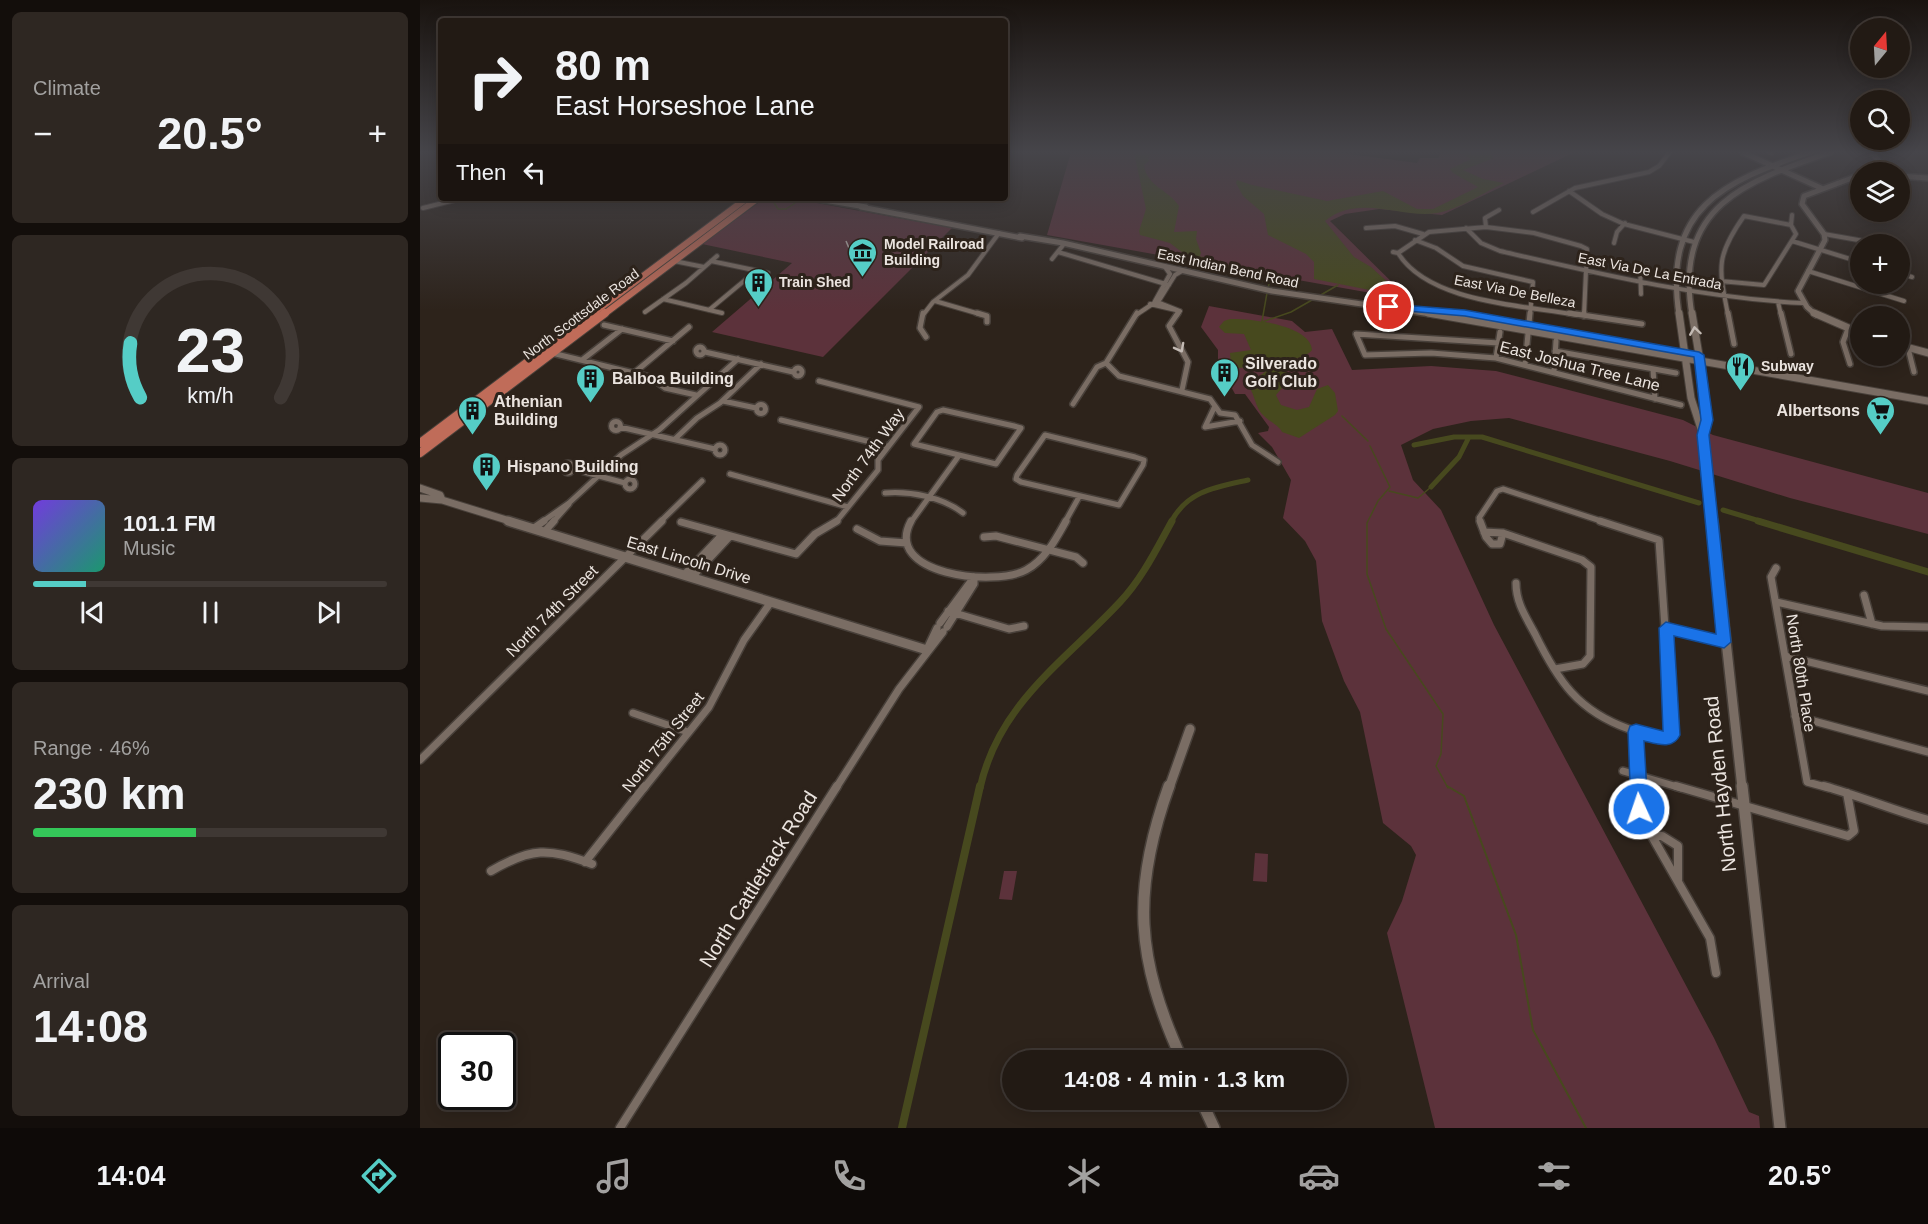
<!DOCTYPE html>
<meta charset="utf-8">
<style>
:root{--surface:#221a14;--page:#2e2722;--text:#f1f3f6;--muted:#a2a1a0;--line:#3f3834;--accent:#55cdc6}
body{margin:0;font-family:Arial,sans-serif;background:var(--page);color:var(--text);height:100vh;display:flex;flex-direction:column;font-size:22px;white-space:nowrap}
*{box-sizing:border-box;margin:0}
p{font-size:20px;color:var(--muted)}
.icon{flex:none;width:33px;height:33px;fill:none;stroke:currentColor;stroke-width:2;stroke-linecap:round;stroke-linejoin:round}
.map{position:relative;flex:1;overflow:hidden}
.side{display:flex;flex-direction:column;gap:12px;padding:12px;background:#130e0b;width:420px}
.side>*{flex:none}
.banner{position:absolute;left:18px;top:18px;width:570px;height:183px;border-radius:6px;box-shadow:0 3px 15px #0003,0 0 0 2px var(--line);background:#221a14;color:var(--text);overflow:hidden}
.needle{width:39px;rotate:18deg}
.buttons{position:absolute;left:1430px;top:18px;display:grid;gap:12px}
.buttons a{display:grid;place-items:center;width:60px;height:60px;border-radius:50%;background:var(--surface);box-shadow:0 3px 15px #0003,0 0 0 2px var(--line);font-size:30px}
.speed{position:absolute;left:18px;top:1032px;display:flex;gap:12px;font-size:30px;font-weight:700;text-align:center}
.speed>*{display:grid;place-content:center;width:78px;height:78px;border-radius:50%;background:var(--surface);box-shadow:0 3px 15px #0003,0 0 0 2px var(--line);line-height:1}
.speed .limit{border:3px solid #111;border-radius:9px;background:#fff;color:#111}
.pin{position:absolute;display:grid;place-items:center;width:51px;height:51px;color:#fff;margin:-26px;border:3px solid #fff;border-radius:50%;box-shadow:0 2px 6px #0007}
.me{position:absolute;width:66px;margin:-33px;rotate:357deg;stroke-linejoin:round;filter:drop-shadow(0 0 4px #0008)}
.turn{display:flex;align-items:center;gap:21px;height:126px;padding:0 18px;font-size:27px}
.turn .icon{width:78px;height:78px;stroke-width:2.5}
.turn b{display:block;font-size:42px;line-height:51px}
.then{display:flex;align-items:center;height:57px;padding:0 18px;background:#0003;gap:12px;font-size:22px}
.big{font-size:45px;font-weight:800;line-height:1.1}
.side .card{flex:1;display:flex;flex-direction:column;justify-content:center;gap:9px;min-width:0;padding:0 21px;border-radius:9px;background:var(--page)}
.side .dial{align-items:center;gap:0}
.dial svg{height:156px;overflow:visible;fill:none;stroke:var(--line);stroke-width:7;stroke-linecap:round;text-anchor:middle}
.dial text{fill:var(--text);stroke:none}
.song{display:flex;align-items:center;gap:18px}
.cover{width:72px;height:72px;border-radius:9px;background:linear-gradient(135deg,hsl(260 70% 55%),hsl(160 70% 35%))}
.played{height:6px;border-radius:3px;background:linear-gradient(90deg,var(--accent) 15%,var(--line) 15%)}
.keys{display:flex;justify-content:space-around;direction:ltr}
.heat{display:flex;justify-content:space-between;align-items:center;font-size:33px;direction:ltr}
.charge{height:9px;border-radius:4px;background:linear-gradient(90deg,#34c759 46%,var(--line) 0)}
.trip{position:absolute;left:582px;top:1050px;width:345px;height:60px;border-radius:30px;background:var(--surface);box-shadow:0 3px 15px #0003,0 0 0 2px var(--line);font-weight:800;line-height:60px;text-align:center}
.tabs{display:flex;height:96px;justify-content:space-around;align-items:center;background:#0e0a08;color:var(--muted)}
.tabs .icon{width:42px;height:42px}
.tabs .selected{color:var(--accent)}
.tabs b{font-size:27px;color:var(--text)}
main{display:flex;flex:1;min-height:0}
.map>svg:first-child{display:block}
</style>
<main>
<section class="side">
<div class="card"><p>Climate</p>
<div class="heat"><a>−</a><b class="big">20.5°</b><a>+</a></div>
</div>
<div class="card dial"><svg viewBox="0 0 100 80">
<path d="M14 69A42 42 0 1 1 86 69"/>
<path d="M14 69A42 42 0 0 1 9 41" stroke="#55cdc6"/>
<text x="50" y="56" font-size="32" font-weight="700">23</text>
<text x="50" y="72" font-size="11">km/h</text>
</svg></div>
<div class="card">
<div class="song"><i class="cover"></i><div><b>101.1 FM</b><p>Music</p></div></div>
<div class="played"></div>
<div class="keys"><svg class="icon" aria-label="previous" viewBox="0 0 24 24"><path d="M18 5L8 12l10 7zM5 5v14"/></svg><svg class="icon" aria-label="pause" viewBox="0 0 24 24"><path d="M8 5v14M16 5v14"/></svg><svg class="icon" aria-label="next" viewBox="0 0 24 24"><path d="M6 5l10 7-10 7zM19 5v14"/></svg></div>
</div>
<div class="card"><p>Range · 46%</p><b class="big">230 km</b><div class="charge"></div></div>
<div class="card"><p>Arrival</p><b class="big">14:08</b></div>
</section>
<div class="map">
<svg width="1508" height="1128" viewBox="0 0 1508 1128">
<rect width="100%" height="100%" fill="#2d231b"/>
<!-- green -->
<path fill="#5c323b" d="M651 152H914L997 163 1000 158H1018L1021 152H1155L1022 215 959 209 925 214 910 221 990 300 627 235Z
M345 198H370L532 228 403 357 292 332 372 263 282 244Z
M789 306 872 321 885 332 912 329 932 370 1011 366 1076 371 1263 420 1293 435 1508 493V534L1370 498 1250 461 1089 418 1051 421 1013 429 981 445 993 480 1021 510 1074 625 1294 1038 1329 1112 1339 1116 1340 1128H1015L967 933 982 901 996 855 991 846 963 823 940 712 924 681 902 621 896 561 885 541 863 518 871 480 852 447 838 433 848 431 849 427 825 394H815L809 383 802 382 798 378V350L781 327Z
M835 853 848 854 847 882 833 881Z
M584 871H597L592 900 579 899Z"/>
<!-- water -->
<path fill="#47491e" d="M714 152 731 154 728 157 729 161 724 165C727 187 748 189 759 206L754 232 777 231 776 239 781 253 779 258 763 253 750 243 720 235 719 231 726 209Z
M1039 152H1070L1074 158 1043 170 1063 179 1084 183C1063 193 1040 209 1017 213 981 219 939 193 905 221L934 257 951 267 973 287 975 291 970 294 894 279V262L886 254 848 235 844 214 823 196 816 183 817 180 832 185 907 201 963 191 997 209H1013L1058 187 1033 173 1030 169 1051 159Z
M810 319C829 318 891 325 892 350 884 362 830 368 815 368L811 365 810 353 831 350 824 334 805 333 799 327 804 321Z
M850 368H862L870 374V379L856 395 861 405 877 410 889 407 897 389 908 385 915 393 918 411 915 415 879 438 862 432C858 424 845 420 839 410 835 403 834 395 830 388L833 381Z"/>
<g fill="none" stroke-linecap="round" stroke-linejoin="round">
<!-- stream-far1 -->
<path stroke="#47491e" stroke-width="1.5" d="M344 199 353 201 358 209H366L375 203
M780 257 818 269 849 284 848 288
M899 296 918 285
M842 321 847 293
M842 322 871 312 892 300
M922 416 948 441
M950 446 970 487 958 501 947 523V574L966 629 1023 714 1021 754 1016 766 1028 788
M969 491 998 498 1011 487"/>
<!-- stream -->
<path stroke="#47491e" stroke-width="2" d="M1027 786 1044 796 1096 935 1113 1030 1166 1128"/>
<!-- canal-far2 -->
<path stroke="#47491e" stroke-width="5" d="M994 445 1034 437H1062L1279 503
M1011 487 1039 457 1049 437
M1303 510 1343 522
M751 522C767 491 796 487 828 480"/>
<!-- canal-far1 -->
<path stroke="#47491e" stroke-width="7" d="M1338 521 1508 572
M560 788C579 703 644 662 700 602 722 579 737 548 752 521"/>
<!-- canal -->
<path stroke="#47491e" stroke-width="8" d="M482 1128 560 786"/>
<defs>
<path id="street-far3" d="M1349 152 1352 153
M1149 191 1182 214 1204 224 1274 242
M3 208 35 200
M1113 212 1155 188 1229 172 1239 166 1250 152
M1371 225 1372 215
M1066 227 1065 218 1079 210
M946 228 975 226 1003 234
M1046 228 1061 243 1080 251C1180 274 1280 298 1383 303
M1404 234 1461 244
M995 240 1016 248 1043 266 1113 282 1110 315
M1372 241 1440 262
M1194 243 1197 232 1205 223
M638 252 749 285
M973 252 978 253 1009 232 1066 227 1114 233 1161 246 1167 249 1164 315
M978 253C1009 303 1103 305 1157 315
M632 259 644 244
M254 261 284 267
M291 261 348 273
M1220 266 1221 294
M1388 271 1484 301
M1479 273 1492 277
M1300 281 1344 285 1376 234 1371 225
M243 299 302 313
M515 301 563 315
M735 301 750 274 745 267
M1358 302 1361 315
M730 304 760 311 735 301
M289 310 336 271
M225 312 266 283 297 256
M503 315 513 302 548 275 579 233
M716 315 740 299 755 275 762 271
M757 315 760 311
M1308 315C1299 268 1295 257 1324 216L1371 225"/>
<path id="street-far2" d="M503 313 500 328 506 337
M557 313 567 316V322
M717 313 686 363 699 376 790 399 800 413 815 415 832 445 858 462
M758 313 749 326 768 362 762 390
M1149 313 1222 324
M1308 313 1314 344
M1361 313 1371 354
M1164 316V313
M184 325 253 341
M1428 329 1423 342 1430 364
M1079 343 936 334 945 355 1011 353 1076 358 1261 405
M276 351a4 4 0 1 1 8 0a4 4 0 1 1-8 0Z
M1488 348 1494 372
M1135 351 1256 373
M285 352 373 372
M132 353 230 377 245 388 276 395
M1076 358 1080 332
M162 360 202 329
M1105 365 1110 313
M374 372a4 4 0 1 1 8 0a4 4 0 1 1-8 0Z
M1233 369 1235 399
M1134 372 1136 341
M214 373 269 327
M399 381 499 407 458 460V470L416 522
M303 401 336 408
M653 404 677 367 686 363
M336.5 409a4.5 4.5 0 1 1 9 0a4.5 4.5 0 1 1-9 0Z
M794 408 785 427 820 421
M523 410 594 426 601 428 576 464 494 444 517 412Z
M361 420 467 446
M191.5 426a4.5 4.5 0 1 1 9 0a4.5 4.5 0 1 1-9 0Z
M200 427 295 449
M625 435 715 457 724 460 723 465 699 505 601 482 596 479 597 475Z
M255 439 277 418 300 403 341 364
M295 450a5 5 0 1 1 10 0a5 5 0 1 1-10 0Z
M143 468a5 5 0 1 1 10 0a5 5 0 1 1-10 0Z
M153 469 205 483
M310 474 428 507
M205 484a5 5 0 1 1 10 0a5 5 0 1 1-10 0Z
M465 493C491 491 522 497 543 513
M122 522 149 503 201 455 239 430 318 359
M133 522 149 504
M240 522 282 481
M491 522 538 457
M645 522 659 497
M1060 522 1059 518 1077 491 1083 489 1184 522"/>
<path id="street-far1" d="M491 521C462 575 575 587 606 570 625 560 636 539 646 521
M1060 521 1066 537 1072 544H1080L1083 533
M261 522 376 554 395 534 417 521
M114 528 124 521
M437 529 460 541 487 543
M125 531 134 521
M1064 532 1083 533 1162 560 1171 567 1170 656 1163 664 1135 669
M564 537 576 536 656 557 663 563
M1356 568 1351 577 1387 782 1409 788
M265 574 303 534
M272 577 310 536
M1096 583C1096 603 1106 617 1115 634 1138 681 1158 711 1209 729 1221 734 1235 739 1249 737L1252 731 1239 540 1180 521
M1444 595 1452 624
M1356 602 1462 626 1508 627
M528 611 589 629 604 626
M520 623 554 577
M527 627 554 584V577
M1246 628 1304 642
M508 647 517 628
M1365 656 1508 691
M213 713 268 732
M1375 716 1508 752
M1216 731 1219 788
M0 760 242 521
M1203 771 1261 788
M224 788 289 707 324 640 351 602
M416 788 479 689 523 632"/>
<path id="street" d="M1219 786 1221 817 1290 938 1296 973
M1256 786 1428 836 1434 831 1427 793
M1404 786C1439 796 1473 810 1508 820
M1232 836H1242L1258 846V880
M165 862 225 786
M71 871C112 847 128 848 172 864
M200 1128 417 786"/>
<path id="secondary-far3" d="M1322 152 1401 188
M1451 152 1469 172
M1479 176 1508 178
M392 198 446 207
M441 207 602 238
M600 236 643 243 852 291 1018 315
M1259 315C1243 208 1302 182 1391 152
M1272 315C1254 206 1324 182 1411 152
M1396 315 1387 307 1378 291 1405 240 1404 234 1382 204 1384 196 1440 175"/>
<path id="secondary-far2" d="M1008 313 1508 401
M1259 313 1271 398 1283 435 1293 522
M1272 313 1285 391 1283 434
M1394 313 1440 333
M1479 345 1508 353
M0 488 20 495 22 500
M0 498 22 500 93 522"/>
<path id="secondary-far1" d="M88 521 507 650
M1293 521 1322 788
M749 788 770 729"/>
<path id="secondary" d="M749 786C711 891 716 959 762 1060
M1322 786 1360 1128
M781 1100 794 1128"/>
<path id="primary-far1" d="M171 315 327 198
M183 315 338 198"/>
<path id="primary" d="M0 443 173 313
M0 453 185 313"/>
</defs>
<!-- street-far3 casing -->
<use href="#street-far3" stroke="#48403a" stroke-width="6"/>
<!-- street-far2 casing -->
<use href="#street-far2" stroke="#48403a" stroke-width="8"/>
<!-- street-far1 casing -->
<use href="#street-far1" stroke="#48403a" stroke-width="10"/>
<!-- street casing -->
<use href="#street" stroke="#48403a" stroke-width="11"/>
<!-- secondary-far3 casing -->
<use href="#secondary-far3" stroke="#48403a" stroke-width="8"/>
<!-- secondary-far2 casing -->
<use href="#secondary-far2" stroke="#48403a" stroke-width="9"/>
<!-- secondary-far1 casing -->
<use href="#secondary-far1" stroke="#48403a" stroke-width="12"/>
<!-- secondary casing -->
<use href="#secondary" stroke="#48403a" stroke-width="14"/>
<!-- primary-far1 casing -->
<use href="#primary-far1" stroke="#48403a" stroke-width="8"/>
<!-- primary casing -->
<use href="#primary" stroke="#48403a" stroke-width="10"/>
<!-- street-far3 -->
<use href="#street-far3" stroke="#7a6d64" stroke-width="4"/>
<!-- street-far2 -->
<use href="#street-far2" stroke="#7a6d64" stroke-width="5"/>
<!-- street-far1 -->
<use href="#street-far1" stroke="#7a6d64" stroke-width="7"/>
<!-- street -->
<use href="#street" stroke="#7a6d64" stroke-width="8"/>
<!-- secondary-far3 -->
<use href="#secondary-far3" stroke="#7a6d64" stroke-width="5"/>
<!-- secondary-far2 -->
<use href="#secondary-far2" stroke="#7a6d64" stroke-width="7"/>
<!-- secondary-far1 -->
<use href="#secondary-far1" stroke="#7a6d64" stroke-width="9"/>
<!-- secondary -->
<use href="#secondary" stroke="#7a6d64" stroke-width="11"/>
<!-- primary-far1 -->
<use href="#primary-far1" stroke="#c06c59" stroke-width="6"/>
<!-- primary -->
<use href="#primary" stroke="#c06c59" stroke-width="8"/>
<!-- rail -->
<path stroke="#c0b8b3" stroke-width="1.5" stroke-dasharray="8 4" stroke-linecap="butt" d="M426 241 440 274"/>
</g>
<!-- one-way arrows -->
<defs><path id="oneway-chevron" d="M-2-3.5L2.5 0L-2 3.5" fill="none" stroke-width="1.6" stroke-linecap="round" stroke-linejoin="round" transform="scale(1.5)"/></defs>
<g stroke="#c3bab4">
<use href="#oneway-chevron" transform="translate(1275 331) rotate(-98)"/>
<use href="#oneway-chevron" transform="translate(760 348) rotate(62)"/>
</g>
<!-- sky -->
<linearGradient id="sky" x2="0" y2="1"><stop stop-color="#19130f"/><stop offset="0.49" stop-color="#46454a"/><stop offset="1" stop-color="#46454a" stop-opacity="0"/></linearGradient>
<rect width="1508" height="310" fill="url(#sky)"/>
<!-- route -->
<path fill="#1a73e8" stroke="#114b97" stroke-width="1.5" d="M969 304 1045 310 1279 352 1284 355 1293 420 1289 435 1311 642 1304 648 1254 636 1260 735C1253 750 1237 744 1224 741L1228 809 1225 815 1219 817 1213 815 1211 809 1208 732 1210 726 1216 724 1243 731 1239 628 1246 622 1296 634 1277 435 1281 420 1274 357 1045 316 965 309 964 307Z"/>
<!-- icons -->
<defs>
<symbol id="museum-pin" viewBox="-11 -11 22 30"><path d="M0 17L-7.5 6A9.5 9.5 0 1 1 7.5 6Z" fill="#55cdc6" stroke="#2d231b"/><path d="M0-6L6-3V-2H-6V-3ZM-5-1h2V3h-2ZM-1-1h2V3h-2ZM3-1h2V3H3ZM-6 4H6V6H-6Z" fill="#111"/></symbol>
<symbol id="building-pin" viewBox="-11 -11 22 30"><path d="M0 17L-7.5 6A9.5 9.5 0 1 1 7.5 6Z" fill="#55cdc6" stroke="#2d231b"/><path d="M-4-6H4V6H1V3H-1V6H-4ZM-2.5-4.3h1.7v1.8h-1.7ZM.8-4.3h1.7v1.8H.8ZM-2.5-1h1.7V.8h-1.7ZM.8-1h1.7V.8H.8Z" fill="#111"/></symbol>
<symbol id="restaurant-pin" viewBox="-11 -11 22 30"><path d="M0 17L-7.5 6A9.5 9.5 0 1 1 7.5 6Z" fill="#55cdc6" stroke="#2d231b"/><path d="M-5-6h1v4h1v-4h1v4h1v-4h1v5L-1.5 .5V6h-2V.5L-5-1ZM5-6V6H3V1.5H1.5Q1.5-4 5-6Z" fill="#111"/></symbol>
<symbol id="supermarket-pin" viewBox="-11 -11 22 30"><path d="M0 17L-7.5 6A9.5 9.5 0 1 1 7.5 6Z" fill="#55cdc6" stroke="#2d231b"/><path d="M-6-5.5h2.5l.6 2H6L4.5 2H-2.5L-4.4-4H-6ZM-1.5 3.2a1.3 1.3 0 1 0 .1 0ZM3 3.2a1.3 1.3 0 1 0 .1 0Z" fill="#111"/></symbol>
</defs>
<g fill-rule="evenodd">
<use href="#museum-pin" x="426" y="236" width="33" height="45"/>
<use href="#building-pin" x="322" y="266" width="33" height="45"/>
<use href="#restaurant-pin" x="1304" y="350" width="33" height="45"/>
<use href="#building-pin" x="788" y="356" width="33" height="45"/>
<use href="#building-pin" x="154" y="362" width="33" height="45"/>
<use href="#building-pin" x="36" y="394" width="33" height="45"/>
<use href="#supermarket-pin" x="1444" y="394" width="33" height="45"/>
<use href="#building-pin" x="50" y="450" width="33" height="45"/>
</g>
<g text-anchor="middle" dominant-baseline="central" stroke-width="6" stroke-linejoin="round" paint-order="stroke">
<!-- far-poi labels -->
<g font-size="14" font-weight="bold" fill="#ebe4df" stroke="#2d231b" text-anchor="start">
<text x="464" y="244">Model Railroad<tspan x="464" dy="16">Building</tspan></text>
<text x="359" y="282">Train Shed</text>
<text x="1341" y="366">Subway</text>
</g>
<!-- far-street labels -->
<g font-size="14" fill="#ebe4df" stroke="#2d231b">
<text transform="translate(808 268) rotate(12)">East Indian Bend Road</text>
<text transform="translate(1230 271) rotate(11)">East Via De La Entrada</text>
<text transform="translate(1095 291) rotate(11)">East Via De Belleza</text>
<text transform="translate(161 314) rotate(-37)">North Scottsdale Road</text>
</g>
<!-- poi labels -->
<g font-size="16" font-weight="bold" fill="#ebe4df" stroke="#2d231b" text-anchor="start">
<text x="825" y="363">Silverado<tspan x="825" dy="18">Golf Club</tspan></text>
<text x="192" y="378">Balboa Building</text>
<text x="74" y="401">Athenian<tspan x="74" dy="18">Building</tspan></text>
<text x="1440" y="410" text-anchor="end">Albertsons</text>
<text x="87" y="466">Hispano Building</text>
</g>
<!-- street labels -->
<g font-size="16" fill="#ebe4df" stroke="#2d231b">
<text transform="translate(1160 366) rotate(14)">East Joshua Tree Lane</text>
<text transform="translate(448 455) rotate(-54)">North 74th Way</text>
<text transform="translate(269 560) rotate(17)">East Lincoln Drive</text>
<text transform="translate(132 611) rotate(-45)">North 74th Street</text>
<text transform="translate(1381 673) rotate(81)">North 80th Place</text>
<text transform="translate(243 742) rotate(-52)">North 75th Street</text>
</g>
<!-- near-street labels -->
<g font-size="20" fill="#ebe4df" stroke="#2d231b">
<text transform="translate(1300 784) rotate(-96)">North Hayden Road</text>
<text transform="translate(338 879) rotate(-58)">North Cattletrack Road</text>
</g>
</g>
</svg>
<div class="buttons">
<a><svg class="needle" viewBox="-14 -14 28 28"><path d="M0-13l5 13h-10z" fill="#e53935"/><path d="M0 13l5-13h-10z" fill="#a2a1a0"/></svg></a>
<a><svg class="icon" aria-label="search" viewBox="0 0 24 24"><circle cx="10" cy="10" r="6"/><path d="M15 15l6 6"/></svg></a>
<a><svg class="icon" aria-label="layers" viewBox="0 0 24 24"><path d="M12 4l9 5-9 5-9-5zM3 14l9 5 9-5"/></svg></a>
<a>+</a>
<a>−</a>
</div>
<div class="speed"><div class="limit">30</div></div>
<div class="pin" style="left:969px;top:307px;background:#d93025"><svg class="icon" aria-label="arrive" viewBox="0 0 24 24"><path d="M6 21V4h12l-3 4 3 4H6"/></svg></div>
<svg class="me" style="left:1219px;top:809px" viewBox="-20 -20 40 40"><circle r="17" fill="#1a73e8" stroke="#fff" stroke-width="3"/><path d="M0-11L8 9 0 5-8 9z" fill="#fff"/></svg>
<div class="trip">14:08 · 4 min · 1.3 km</div>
<div class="banner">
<div class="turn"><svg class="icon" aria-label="right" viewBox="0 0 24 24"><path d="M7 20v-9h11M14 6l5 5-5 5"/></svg><div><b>80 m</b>East Horseshoe Lane</div></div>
<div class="then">Then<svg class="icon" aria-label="left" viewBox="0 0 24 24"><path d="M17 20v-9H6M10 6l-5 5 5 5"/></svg></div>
</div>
</div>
</main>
<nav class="tabs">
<b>14:04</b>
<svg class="icon selected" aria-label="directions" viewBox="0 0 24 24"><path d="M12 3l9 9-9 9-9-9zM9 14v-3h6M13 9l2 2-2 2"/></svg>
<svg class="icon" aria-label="music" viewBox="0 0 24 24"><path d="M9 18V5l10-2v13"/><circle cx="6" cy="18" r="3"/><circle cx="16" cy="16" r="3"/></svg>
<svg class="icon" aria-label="phone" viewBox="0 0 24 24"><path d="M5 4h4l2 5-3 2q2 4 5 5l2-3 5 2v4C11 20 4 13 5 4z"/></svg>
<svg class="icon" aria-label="climate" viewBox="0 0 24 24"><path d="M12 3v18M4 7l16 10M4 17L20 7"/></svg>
<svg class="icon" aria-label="car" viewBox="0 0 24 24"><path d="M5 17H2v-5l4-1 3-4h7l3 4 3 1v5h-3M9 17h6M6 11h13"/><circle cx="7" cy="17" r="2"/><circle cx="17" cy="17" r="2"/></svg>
<svg class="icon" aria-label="filters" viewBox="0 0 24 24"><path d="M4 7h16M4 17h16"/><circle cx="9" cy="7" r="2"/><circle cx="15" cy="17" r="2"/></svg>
<b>20.5°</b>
</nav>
